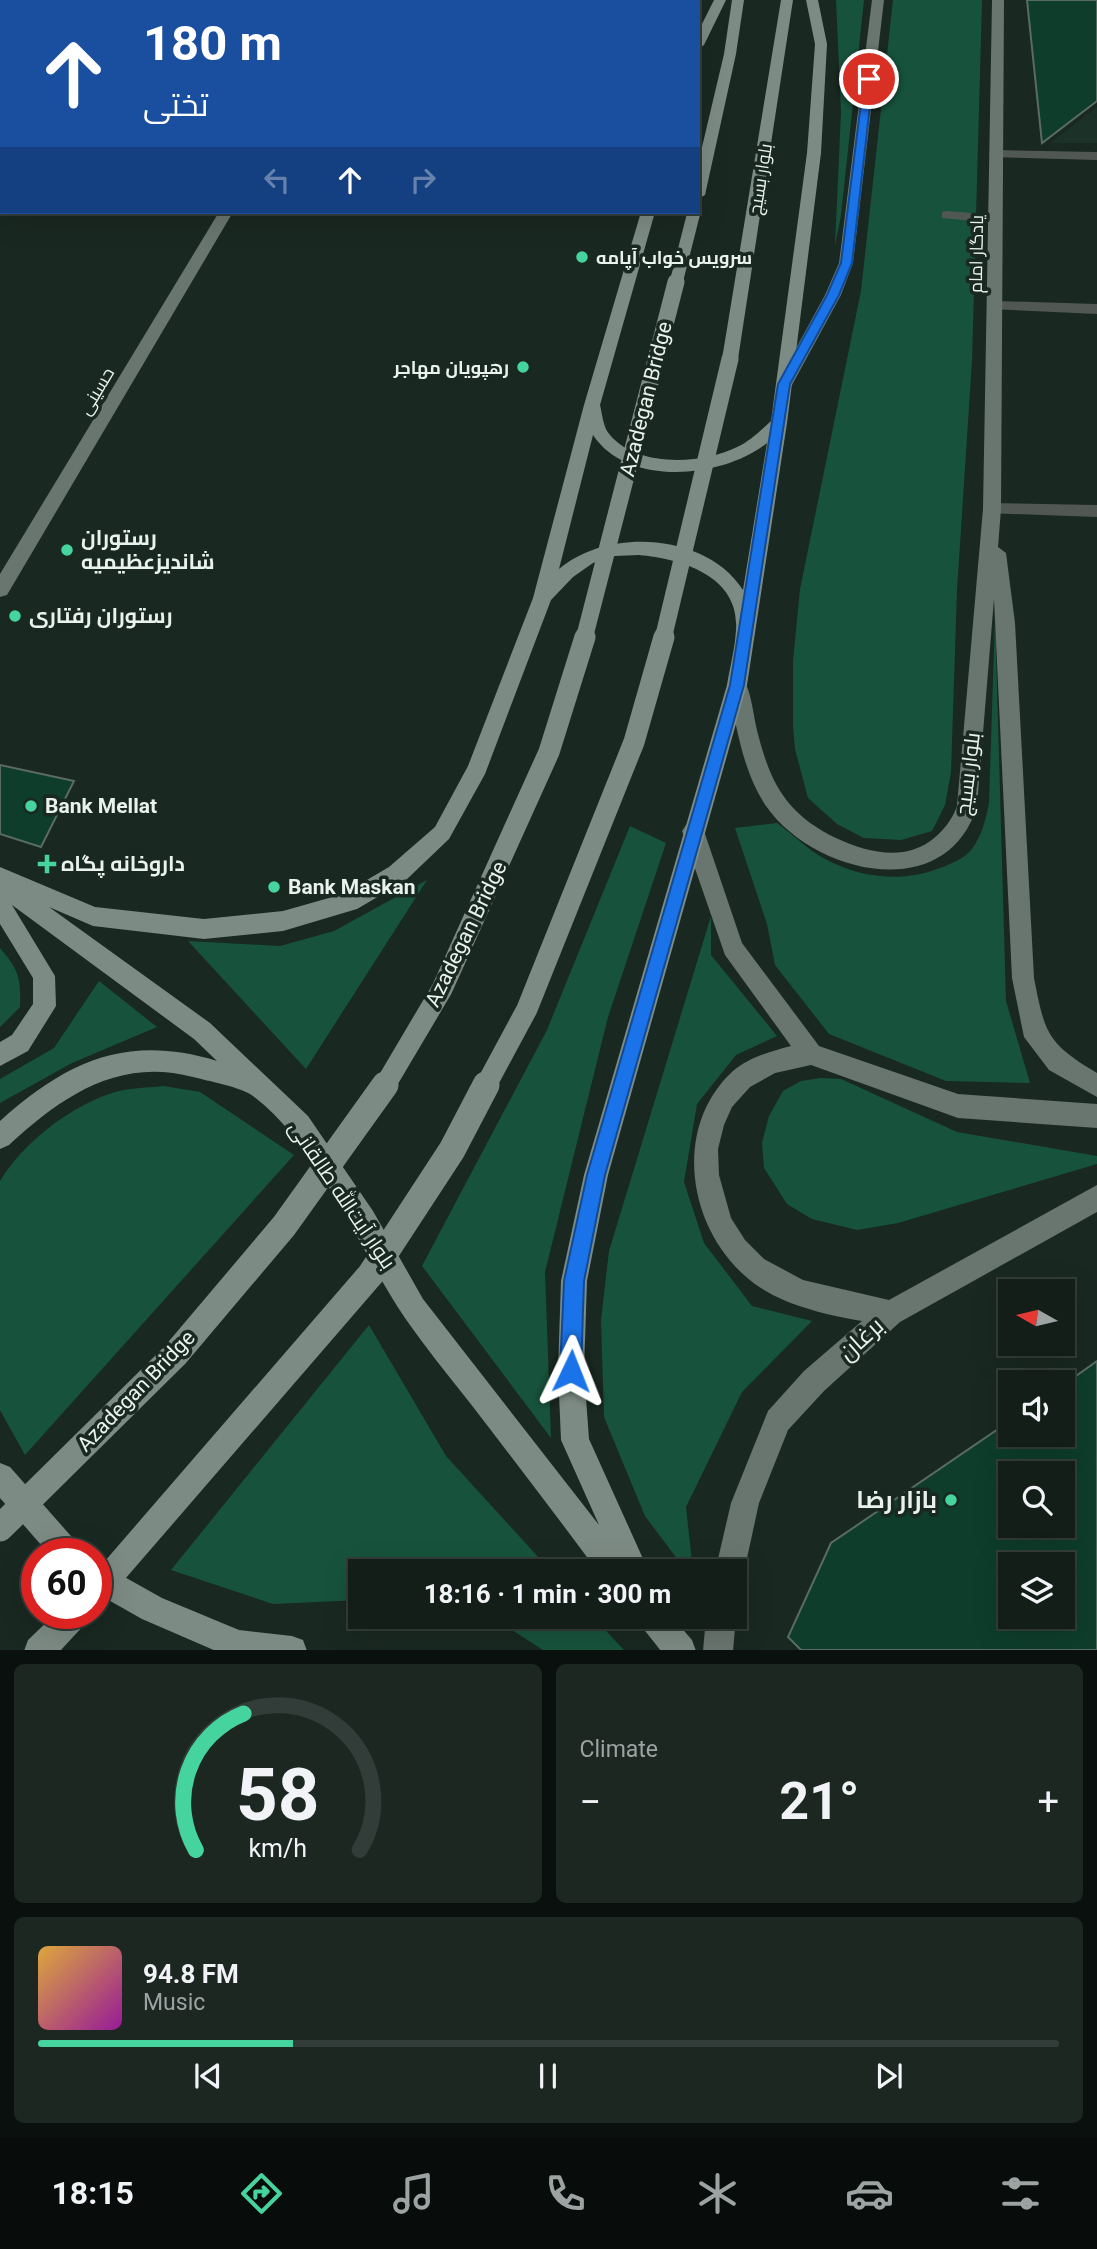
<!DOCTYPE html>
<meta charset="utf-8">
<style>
:root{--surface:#131e19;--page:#1c2722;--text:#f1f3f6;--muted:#9da2a2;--line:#323c38;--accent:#46d49e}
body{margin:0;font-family:Roboto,Cairo,sans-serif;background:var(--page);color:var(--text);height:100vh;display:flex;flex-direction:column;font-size:26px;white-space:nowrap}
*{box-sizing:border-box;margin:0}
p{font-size:23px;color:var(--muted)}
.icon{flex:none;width:38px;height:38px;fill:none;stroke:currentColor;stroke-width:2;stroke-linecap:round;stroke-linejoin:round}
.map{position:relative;height:1650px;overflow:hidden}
.sheet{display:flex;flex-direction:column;gap:14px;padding:14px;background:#0a100e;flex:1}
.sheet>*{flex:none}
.top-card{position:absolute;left:0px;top:0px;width:700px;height:214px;box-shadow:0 7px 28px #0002,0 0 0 2px var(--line);background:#1a4fa0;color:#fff;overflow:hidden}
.needle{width:46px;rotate:278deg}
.buttons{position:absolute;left:998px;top:1279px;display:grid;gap:14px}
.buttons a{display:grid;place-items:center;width:77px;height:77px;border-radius:0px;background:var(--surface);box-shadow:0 7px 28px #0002,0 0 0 2px var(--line);font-size:35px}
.speed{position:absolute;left:21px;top:1538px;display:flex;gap:14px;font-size:35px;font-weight:700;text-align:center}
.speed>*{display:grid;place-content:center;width:91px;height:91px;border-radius:50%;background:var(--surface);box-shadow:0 7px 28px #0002,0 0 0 2px var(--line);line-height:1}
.speed .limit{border:10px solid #d22;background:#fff;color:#111}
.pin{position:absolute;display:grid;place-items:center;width:60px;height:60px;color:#fff;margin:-30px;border:4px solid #fff;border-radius:50%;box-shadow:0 2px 7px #0007}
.me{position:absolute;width:77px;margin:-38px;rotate:2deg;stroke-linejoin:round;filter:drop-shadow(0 0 5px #0008)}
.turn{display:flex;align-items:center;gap:24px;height:147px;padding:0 28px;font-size:32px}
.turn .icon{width:91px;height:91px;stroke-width:2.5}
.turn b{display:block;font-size:49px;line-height:60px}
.lanes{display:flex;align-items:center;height:66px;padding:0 28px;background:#0003;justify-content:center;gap:35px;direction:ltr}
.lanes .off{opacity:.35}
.big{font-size:52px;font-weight:700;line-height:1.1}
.sheet .card{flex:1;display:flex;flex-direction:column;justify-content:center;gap:10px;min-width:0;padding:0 24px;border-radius:10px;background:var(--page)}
.sheet .dial{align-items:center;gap:0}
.dial svg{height:182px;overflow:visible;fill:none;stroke:var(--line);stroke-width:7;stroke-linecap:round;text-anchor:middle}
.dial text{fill:var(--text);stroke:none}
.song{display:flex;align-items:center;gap:21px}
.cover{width:84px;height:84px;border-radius:10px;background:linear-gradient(135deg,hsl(40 70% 55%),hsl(300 70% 35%))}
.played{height:7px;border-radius:4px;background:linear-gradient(90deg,var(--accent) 25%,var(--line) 25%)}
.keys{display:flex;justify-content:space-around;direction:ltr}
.heat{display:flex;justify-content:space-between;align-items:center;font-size:38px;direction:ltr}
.sheet .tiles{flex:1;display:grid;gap:14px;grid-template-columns:1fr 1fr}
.card:last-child{grid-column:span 2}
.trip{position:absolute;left:348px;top:1559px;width:399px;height:70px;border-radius:0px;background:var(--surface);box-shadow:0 7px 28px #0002,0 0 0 2px var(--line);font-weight:700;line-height:70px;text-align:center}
.menu{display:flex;height:112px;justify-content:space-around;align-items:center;background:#080c0a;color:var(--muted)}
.menu .icon{width:49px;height:49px}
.menu .current{color:var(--accent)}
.menu b{font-size:32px;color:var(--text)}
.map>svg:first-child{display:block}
</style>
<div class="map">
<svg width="1097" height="1651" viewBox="0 0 1097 1651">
<rect width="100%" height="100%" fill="#192821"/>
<!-- built -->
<path fill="#1c3228" d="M1097 107V143H1050Z"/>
<!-- green -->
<path fill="#17533c" d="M836 0H864L841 215 835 246 841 112Z
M893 0H982L972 361 957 590 951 772 945 805 932 831 901 840 864 838 837 824 808 798 795 749 793 727V661L800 589 861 291Z
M995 617 1006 1001 1030 1083 946 1081 829 1034 775 965 767 924 735 828 777 823C792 834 808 850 825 859 861 878 901 883 940 868 951 864 965 858 972 849 982 835 986 819 989 803Z
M630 826 666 843 608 1017 545 1272 551 1438 422 1266 547 1030Z
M427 880 306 1069 188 941 280 946 334 931Z
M711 916V955L777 1036 736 1055 697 1104 684 1182 704 1243 752 1306 812 1321 742 1392 686 1507 693 1571 687 1572 645 1516 604 1417 601 1320 609 1251Z
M0 948C19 970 21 978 20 1007L0 1027Z
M99 981 157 1027 72 1063 0 1103V1079L54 1048Z
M821 1078 841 1079 957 1132 1097 1156V1164L898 1223 857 1230 812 1219 787 1204 764 1168 762 1143 769 1116 783 1091 801 1081Z
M163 1086 200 1092 294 1155 25 1455 0 1410V1181C23 1143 67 1109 109 1094 125 1088 146 1088 163 1086Z
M369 1325 446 1456 551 1571 360 1572V1600L273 1604 171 1570Z
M461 1617H593L624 1650H543L509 1628Z"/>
<!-- building -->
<path fill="#0e3d2b" stroke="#5a6b63" stroke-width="2" fill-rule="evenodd" d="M1027 0H1097V101L1042 143Z
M0 765 74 781 41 847 0 834Z
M1097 1361V1650H801L788 1637 831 1543 1010 1421V1435H1062V1386ZM1010 1474H1062V1526H1010ZM1010 1564H1062V1617H1010Z"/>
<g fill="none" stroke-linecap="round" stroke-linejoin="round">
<!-- lane -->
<path fill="#515854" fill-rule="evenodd" d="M947 211 995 215 1002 219 995 223 942 218V212Z"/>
<!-- street -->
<path fill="#515854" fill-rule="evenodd" d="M16 0H29L15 2Z
M329 0H356L357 2H330Z
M2 19V28L0 29V20Z
M996 150 1097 152V160L991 157 989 154Z
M995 301 1097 304V314L990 309 987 306Z
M992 503 1097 505V517L986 513 983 509Z"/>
<!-- secondary -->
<path fill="#69756f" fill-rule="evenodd" d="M346 0H358L345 2Z
M872 0H884L853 263 841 295 792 385 784 390 776 385 825 295 839 263Z
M992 0H1004L1001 509 998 547 1006 553 1015 623 1034 978C1045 1034 1047 1043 1097 1073V1097L1049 1070 1024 1037 1012 978 994 599 977 806C947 906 813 874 766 806 742 771 737 725 727 685L730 680 737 677 744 680C751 693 753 711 756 726 769 780 784 813 836 838 857 848 880 855 903 852 927 849 949 829 957 806L983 509Z
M219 212H233L7 595 0 597V574Z
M693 822 700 825 704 831 742 943 819 1046 958 1094 1097 1104V1128L958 1118 811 1065 775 1073 750 1087 732 1107 724 1125 718 1149 719 1175 731 1218 745 1240 764 1259 803 1280 889 1300 1097 1185V1212L900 1322 824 1391 788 1430 759 1503 744 1572 739 1582 735 1584V1572H715L731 1503 768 1411 804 1371 862 1321C822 1314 774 1303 744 1275 687 1224 673 1126 733 1071 749 1057 772 1051 791 1046L725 955 682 831 686 825Z
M735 1615 736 1617 733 1651H703L706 1617Z"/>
<!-- primary -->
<path fill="#7c8b84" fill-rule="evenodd" d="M714 0H726L704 45 698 49V32Z
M732 0H744L736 54 705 195 698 199V164L724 54Z
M781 0H793L738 359 730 364 722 359Z
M806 0H818L827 44 821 153 787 423 747 685 608 1175 587 1281 584 1371 589 1439 649 1572H598C556 1515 513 1459 470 1403 448 1375 425 1347 405 1318 358 1249 321 1148 253 1096 241 1087 208 1081 193 1077 118 1057 61 1097 9 1145L0 1149V1121C68 1060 128 1034 217 1061L194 1039 12 905 55 976 56 1006 28 1051 0 1066V1042L12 1035 33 1004V978L0 924V867L95 907 204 919 283 911 343 894 389 867 435 827 468 766 533 598 584 405 641 212H655L600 405C602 413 603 424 607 431 632 468 702 465 737 447 750 441 760 431 771 421L807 153 815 44ZM593 435C628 488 724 478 767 443L743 590C707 533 608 527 559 569ZM639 555C682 559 740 576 736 630 735 648 730 667 727 685L584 1175 561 1281 558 1371 561 1440 599 1525 423 1299 373 1211 308 1116 210 1023 49 907 93 926 204 939 283 931 357 909 405 881 449 839 485 774 551 600 573 577 593 563 615 556Z
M0 1463 10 1467 78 1544 82 1554H49L0 1498Z
M96 1561 162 1598 239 1630 292 1636 303 1640 307 1651H216L142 1619 96 1593Z
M55 1614H90L85 1624 60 1651H24L28 1640Z
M637 1617H672L692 1640 696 1651H661L642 1627Z"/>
<!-- primary-bridge-far3 -->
<path stroke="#7c8b84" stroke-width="13" d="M676 283 694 212"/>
<!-- primary-bridge-far2 -->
<path stroke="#7c8b84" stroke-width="17" d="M584 639 676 282
M663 639 730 359"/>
<!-- primary-bridge-far1 -->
<path stroke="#7c8b84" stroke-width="21" d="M384 1087 442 989 549 752 585 637
M485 1087 527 1009 634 742 664 637"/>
<!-- primary-bridge -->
<path stroke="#7c8b84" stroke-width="27" d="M0 1528 175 1355 284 1226 385 1085
M96 1592 371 1274 452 1150 486 1085"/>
</g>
<!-- route -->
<path fill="#1a73e8" stroke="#114b97" stroke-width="2" d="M869 76 873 79 852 263 839 295 790 384 744 685 605 1175 584 1281 581 1371 578 1378 571 1381 563 1378 560 1371 564 1281 587 1175 730 685 778 384 827 295 841 263 864 79Z"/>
<!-- markers -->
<g fill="#46d49e" stroke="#192821" stroke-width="2.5">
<circle cx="582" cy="257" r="7"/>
<circle cx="523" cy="367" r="7"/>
<circle cx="67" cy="550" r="7"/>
<circle cx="15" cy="616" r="7"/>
<circle cx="31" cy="806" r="7"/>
<path d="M43.5 853.5h7v7h7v7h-7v7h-7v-7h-7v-7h7z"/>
<circle cx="274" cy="887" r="7"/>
<circle cx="951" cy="1500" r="7"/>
</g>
<g text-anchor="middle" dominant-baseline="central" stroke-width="7" stroke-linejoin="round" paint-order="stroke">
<!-- far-street labels -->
<g font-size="18" fill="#e9f2ed" stroke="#192821">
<text transform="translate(760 179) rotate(-81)">بلوار بسیج</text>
<text transform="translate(976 254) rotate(-89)">یادگار امام</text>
<text transform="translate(96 391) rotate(-59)">حسینی</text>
</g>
<!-- far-poi labels -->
<g font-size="18" font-weight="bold" fill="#e9f2ed" stroke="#192821" text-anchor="start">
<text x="596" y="257">سرویس خواب آپامه</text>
<text x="509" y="367" text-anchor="end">رهپویان مهاجر</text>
</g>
<!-- street labels -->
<g font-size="21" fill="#e9f2ed" stroke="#192821">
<text transform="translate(646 399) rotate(-76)">Azadegan Bridge</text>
<text transform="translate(968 774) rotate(-83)">بلوار بسیج</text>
<text transform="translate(466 934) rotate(-64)">Azadegan Bridge</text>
<text transform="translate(342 1195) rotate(56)">بلوار آیت‌الله طالقانی</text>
<text transform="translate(136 1391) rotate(-46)">Azadegan Bridge</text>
</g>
<!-- poi labels -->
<g font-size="21" font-weight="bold" fill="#e9f2ed" stroke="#192821" text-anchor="start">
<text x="81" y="538">رستوران<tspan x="81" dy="24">شاندیزعظیمیه</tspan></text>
<text x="29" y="616">رستوران رفتاری</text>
<text x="45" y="806">Bank Mellat</text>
<text x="61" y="864">داروخانه پگاه</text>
<text x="288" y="887">Bank Maskan</text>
</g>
<!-- near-street labels -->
<g font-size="24" fill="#e9f2ed" stroke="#192821">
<text transform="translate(861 1339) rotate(-42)">برغان</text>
</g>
<!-- near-poi labels -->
<g font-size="24" font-weight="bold" fill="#e9f2ed" stroke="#192821" text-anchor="end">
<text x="937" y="1500">بازار رضا</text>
</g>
</g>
</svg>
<div class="buttons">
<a><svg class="needle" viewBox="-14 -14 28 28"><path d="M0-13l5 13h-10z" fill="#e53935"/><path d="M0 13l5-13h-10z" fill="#9da2a2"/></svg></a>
<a><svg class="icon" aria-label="sound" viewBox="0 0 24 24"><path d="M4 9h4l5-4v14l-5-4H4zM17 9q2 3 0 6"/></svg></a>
<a><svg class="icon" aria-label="search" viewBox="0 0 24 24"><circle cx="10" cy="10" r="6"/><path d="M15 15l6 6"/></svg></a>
<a><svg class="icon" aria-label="layers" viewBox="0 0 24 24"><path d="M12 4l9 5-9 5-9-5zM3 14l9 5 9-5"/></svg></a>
</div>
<div class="speed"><div class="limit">60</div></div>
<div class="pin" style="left:869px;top:79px;background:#d93025"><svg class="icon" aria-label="arrive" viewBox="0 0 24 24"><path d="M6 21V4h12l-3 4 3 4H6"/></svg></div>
<svg class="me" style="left:571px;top:1371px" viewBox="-20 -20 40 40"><path d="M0-17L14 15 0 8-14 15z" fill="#1a73e8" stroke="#fff" stroke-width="4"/></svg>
<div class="trip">18:16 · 1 min · 300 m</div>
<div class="top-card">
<div class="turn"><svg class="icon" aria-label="ahead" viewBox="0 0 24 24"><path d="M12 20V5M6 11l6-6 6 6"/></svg><div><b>180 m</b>تختی</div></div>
<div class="lanes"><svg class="icon off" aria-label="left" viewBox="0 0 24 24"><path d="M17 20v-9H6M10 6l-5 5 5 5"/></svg><svg class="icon" aria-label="ahead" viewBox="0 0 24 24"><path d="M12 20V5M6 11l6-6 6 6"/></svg><svg class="icon off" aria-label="right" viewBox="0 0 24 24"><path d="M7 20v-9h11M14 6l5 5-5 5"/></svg></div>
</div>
</div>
<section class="sheet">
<div class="tiles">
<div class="card dial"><svg viewBox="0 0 100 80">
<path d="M14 69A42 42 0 1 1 86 69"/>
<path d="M14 69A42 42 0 0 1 35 9" stroke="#46d49e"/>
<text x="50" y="56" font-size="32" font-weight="700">58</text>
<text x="50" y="72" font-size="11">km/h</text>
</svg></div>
<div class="card"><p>Climate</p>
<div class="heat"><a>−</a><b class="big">21°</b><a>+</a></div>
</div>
<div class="card">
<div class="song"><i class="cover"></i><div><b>94.8 FM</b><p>Music</p></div></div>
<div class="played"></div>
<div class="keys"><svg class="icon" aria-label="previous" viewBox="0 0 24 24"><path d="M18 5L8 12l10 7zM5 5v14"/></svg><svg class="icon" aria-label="pause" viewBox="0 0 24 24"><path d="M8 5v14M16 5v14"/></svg><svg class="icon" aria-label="next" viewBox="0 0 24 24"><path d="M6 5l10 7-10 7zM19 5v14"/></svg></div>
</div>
</div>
</section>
<nav class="menu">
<b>18:15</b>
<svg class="icon current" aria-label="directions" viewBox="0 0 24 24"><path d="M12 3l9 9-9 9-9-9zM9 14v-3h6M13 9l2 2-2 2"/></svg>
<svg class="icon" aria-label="music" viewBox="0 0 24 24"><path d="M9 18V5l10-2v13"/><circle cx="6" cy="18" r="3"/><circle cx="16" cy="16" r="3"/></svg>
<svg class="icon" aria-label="phone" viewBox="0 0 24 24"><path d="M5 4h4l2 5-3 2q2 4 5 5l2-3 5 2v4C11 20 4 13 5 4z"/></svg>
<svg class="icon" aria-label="climate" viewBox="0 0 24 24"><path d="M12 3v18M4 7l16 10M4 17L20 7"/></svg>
<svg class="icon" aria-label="car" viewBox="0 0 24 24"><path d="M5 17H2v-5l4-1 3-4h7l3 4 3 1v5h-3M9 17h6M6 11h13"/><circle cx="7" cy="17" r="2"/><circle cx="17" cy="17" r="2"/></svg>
<svg class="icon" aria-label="filters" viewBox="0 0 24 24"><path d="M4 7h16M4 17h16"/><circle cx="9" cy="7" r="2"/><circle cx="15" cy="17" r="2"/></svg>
</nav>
